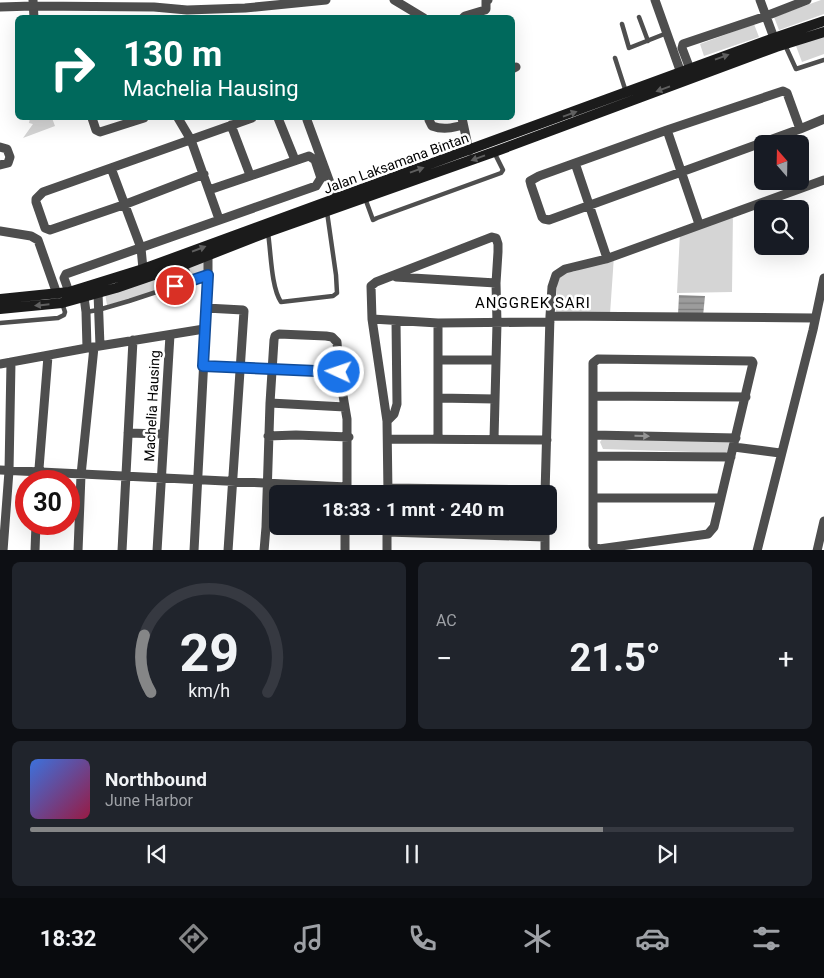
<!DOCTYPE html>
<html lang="id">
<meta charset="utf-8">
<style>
:root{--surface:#171b24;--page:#20242c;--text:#f1f3f6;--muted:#9ea1a6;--line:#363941;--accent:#858687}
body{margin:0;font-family:Roboto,sans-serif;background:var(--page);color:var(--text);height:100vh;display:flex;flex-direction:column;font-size:19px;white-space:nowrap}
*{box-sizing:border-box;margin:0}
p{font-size:16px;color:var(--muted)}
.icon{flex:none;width:28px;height:28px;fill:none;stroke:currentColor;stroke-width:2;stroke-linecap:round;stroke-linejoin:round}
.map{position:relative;height:550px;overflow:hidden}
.drawer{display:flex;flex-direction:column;gap:12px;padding:12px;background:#0d0f14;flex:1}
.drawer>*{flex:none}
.guide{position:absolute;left:15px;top:15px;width:500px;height:105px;border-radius:8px;box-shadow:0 5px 20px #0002;background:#00695c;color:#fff;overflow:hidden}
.needle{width:32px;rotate:340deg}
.controls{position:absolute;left:754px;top:135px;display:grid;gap:10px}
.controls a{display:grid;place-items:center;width:55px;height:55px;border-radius:8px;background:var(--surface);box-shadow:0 5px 20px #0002;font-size:25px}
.speed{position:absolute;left:15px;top:470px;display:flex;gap:10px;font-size:25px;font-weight:700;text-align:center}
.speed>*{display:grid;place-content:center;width:65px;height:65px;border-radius:50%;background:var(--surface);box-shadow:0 5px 20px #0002;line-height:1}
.speed .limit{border:8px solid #d22;background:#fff;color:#111}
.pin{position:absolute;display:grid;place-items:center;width:42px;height:42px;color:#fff;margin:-21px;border:2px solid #fff;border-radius:50%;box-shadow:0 1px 5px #0007}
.me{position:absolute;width:55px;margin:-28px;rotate:273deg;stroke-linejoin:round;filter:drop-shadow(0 0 4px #0008)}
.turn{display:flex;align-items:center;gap:18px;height:105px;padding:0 25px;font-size:22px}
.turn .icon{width:65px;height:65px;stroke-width:2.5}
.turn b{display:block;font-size:35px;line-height:42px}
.big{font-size:38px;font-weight:700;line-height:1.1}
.drawer .tile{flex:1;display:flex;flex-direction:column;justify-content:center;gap:8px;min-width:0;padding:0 18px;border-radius:8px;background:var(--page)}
.drawer .dial{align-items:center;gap:0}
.dial svg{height:130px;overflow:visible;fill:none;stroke:var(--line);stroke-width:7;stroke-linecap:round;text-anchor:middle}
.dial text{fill:var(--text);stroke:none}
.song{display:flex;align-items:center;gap:15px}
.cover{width:60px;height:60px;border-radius:8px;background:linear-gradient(135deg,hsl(220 70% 55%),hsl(340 70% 35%))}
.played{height:5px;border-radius:2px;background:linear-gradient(90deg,var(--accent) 75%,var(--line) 75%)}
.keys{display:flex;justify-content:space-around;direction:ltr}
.heat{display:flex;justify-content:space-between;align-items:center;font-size:28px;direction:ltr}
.drawer .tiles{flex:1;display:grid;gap:12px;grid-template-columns:1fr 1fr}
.tile:last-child{grid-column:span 2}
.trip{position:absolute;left:269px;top:485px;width:288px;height:50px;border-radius:8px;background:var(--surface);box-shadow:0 5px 20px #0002;font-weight:700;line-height:50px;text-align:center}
.menu{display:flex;height:80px;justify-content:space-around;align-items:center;background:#090b0e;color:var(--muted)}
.menu .icon{width:35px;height:35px}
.menu .selected{color:var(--accent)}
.menu b{font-size:22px;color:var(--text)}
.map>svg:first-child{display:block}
</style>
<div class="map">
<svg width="824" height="551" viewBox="0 0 824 551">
<defs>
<pattern id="water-rules" width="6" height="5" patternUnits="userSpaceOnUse" patternTransform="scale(1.25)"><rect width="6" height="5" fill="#9c9c9c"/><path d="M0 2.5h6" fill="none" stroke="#7d7d7d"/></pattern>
</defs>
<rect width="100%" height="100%" fill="#fff"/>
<!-- green -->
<path fill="#d5d5d5" d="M821 0H824V14L779 30 774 17Z
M754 24 759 37 704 56 700 44Z
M824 35V54L802 62 796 46Z
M30 118H52L55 126 23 138 33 124 29 123Z
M733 212 732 292 677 293 680 232Z
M207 251 208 280 107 305 104 288Z
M614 256 610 314 556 315 557 281 567 269 573 272Z
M603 438 727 441 730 443 729 451 725 453 603 449 600 442Z"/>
<!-- water -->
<path fill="url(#water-rules)" d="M679 295 705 296 703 316 678 315Z"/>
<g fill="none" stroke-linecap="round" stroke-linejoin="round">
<!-- service -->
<path stroke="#4e4e4e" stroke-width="4.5" d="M639 17 648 41
M622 24 629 48 667 33
M785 45 796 69 824 60
M615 58 626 92
M365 198 373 220 377 218 501 173 503 170 494 152
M268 233C271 252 271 287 281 302L333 296 337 293 336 275 327 212
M186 265 190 280
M86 312 98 310 129 301 208 275
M0 323 58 318 64 315 65 312 62 303"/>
<!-- minor -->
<path stroke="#4e4e4e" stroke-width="9" d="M33 0 34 18
M394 0 424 18
M655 0 681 73
M760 0 774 38
M0 7 33 6 154 7 187 10 245 8 326 0
M463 18 465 16 485 10 486 9V1L488 0
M512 69 516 67
M690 69 682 48 683 44 766 16 807 0
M92 118 96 130 100 132 144 118
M178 118 191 140 219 219
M278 118 295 160
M462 118 469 151
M307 120 336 199
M429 120 432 126C443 130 452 128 463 125
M231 125 250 175
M800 129 787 93 783 91 667 130 539 176 530 181 531 185 542 217 544 219 549 220 800 129 824 119
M667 130 699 224
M0 147 7 149 10 157 8 163 0 165
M575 163 607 258
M111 168 141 248 143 269
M204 174 126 204 50 230 45 228 36 202V199L43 192 252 118
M0 231 31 236 38 240 57 294
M396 277 496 283
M69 292 64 278 66 274 316 186 321 178 315 160 309 156 209 190
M98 293 100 346
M84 297 86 312 87 348
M206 308 243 310 244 311 228 551
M550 316 814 318
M372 319 438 323 550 322
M598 359 752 361 753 363 714 527 708 534 599 549 593 546V363Z
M438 360H495
M0 364 87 348 204 329
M203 366 339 372
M594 396 746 397
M438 398 495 399
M270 403 345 407
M387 421 394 414 397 404 396 321
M128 433 163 434
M593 435 736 438
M268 436 296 435 349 437
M388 439 547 440
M438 439V323
M734 447 780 453
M593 456 731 457
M0 470 347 487
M38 481 48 356
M388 488 545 490
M388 494 387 421 372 319 371 286 376 282 492 237 496 238 498 244V252L496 283 497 323 494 439
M545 494 550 316 552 287 556 275 565 269 606 259 824 180
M593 498H721
M266 527 345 530
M387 532 545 537
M3 551 9 471 11 362
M35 551 36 524
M78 551 81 475 94 347
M122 551 133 340
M157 551 170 335
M194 551 208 281V255
M264 551 266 527 270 403 274 340 275 336 279 334 326 336 332 337 337 342 339 372 347 419V494
M345 551V526
M387 551V526
M545 551V526
M757 551 813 330 824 278
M817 551 824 521"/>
<!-- secondary -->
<path stroke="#1b1b1b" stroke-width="10" d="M0 299 69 292 143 269 774 38 824 21
M0 309 62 303 116 288 186 264 268 232 494 152 776 47 824 32"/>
</g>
<!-- one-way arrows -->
<defs><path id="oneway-solid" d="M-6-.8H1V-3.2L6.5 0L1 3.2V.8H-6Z" transform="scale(1.25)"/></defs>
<g fill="#5f5f5f">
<use href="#oneway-solid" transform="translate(722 57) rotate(-20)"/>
<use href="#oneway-solid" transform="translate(663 89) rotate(160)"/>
<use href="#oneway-solid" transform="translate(570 114) rotate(-20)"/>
<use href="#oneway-solid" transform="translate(478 158) rotate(160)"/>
<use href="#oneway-solid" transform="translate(417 170) rotate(-20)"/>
<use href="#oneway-solid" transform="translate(199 249) rotate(-21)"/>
<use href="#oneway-solid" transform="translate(42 305) rotate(174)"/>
</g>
<use fill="#959595" href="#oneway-solid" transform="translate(642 436) rotate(1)"/>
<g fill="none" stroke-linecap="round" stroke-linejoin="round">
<defs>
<path id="route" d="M175 286 208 275 203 366 339 372"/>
</defs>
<!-- route casing -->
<use href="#route" stroke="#114b97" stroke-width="12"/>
<!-- route -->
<use href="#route" stroke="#1a73e8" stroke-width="9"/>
</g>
<g text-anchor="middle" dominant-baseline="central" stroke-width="5" stroke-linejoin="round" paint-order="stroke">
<!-- street labels -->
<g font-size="14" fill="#000" stroke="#fff">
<text transform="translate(396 163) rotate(-20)">Jalan Laksamana Bintan</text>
<text transform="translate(152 406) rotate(-87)">Machelia Hausing</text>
</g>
<!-- neighbourhood labels -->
<g font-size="15" letter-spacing="1" fill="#000" stroke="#fff">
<text x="533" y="303">ANGGREK SARI</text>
</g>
</g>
</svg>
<div class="controls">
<a><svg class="needle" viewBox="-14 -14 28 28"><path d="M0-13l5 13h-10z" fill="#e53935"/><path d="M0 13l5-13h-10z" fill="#9ea1a6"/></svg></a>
<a><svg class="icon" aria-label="search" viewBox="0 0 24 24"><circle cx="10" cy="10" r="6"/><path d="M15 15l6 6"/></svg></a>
</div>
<div class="speed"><div class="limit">30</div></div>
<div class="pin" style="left:175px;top:286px;background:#d93025"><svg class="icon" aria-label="arrive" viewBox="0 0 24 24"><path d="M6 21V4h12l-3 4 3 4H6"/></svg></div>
<svg class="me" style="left:339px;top:372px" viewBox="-20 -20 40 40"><circle r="17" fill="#1a73e8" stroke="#fff" stroke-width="3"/><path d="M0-11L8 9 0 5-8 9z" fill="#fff"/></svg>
<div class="trip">18:33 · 1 mnt · 240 m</div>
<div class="guide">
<div class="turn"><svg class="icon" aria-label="right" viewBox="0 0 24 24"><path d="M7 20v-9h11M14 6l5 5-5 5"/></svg><div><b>130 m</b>Machelia Hausing</div></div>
</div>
</div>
<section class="drawer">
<div class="tiles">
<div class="tile dial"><svg viewBox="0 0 100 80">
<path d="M14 69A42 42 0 1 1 86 69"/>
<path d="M14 69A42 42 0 0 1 10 34" stroke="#858687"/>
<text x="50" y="56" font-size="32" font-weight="700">29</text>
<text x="50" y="72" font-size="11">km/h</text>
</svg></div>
<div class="tile"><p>AC</p>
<div class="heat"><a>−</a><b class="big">21.5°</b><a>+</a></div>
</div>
<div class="tile">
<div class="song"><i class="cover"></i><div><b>Northbound</b><p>June Harbor</p></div></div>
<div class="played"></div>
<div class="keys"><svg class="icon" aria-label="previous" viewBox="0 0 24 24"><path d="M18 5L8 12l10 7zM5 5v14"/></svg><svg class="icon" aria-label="pause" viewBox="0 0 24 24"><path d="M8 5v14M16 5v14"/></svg><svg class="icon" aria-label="next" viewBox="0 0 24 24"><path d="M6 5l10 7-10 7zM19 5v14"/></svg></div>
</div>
</div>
</section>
<nav class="menu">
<b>18:32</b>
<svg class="icon selected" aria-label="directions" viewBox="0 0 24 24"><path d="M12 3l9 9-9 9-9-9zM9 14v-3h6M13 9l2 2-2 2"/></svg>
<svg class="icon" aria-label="music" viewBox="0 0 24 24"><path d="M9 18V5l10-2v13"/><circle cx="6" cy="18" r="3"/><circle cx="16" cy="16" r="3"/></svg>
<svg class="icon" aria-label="phone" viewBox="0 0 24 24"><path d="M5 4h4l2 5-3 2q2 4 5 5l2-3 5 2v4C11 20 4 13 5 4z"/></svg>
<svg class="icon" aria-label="climate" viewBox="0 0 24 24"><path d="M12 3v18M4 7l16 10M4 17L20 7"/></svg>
<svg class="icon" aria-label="car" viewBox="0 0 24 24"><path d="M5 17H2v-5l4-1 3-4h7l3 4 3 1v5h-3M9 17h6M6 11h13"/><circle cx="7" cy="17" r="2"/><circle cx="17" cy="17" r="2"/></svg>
<svg class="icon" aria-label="filters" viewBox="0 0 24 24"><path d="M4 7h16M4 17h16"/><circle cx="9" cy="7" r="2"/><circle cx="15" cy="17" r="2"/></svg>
</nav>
